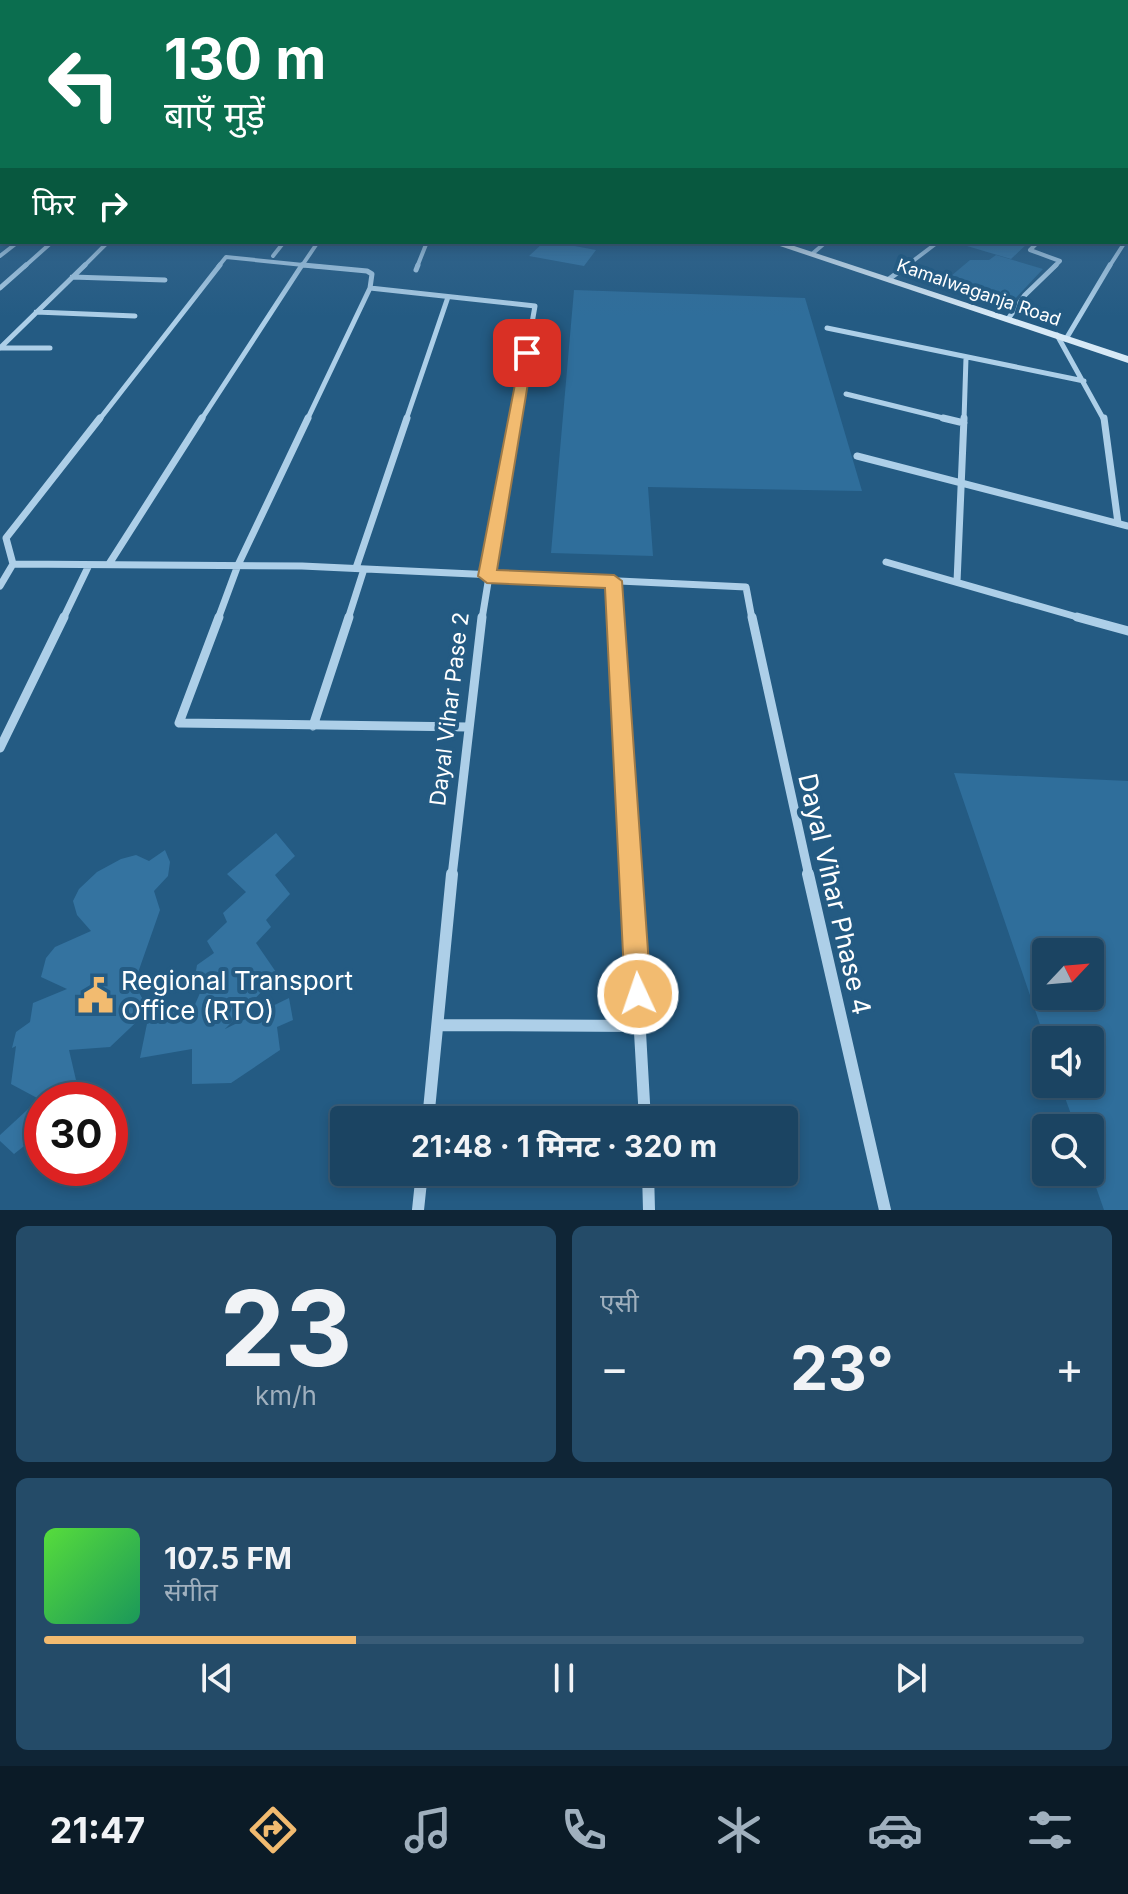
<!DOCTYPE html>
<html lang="hi">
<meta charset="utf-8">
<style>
:root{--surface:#1b4462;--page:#244b68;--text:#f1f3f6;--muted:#a0b0be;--line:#395c77;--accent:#f2bb70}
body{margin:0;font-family:Inter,"Noto Sans Devanagari",sans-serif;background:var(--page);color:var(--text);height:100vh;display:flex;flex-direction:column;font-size:30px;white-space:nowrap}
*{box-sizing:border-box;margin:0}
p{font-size:26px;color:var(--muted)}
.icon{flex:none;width:44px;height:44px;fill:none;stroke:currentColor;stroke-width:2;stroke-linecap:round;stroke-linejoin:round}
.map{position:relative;height:1210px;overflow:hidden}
.panel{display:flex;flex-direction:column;gap:16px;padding:16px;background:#0f2536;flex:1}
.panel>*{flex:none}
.banner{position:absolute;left:0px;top:0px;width:1128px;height:244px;box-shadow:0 4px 12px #0003,0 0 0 2px var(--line);background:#0b6e4f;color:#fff;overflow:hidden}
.needle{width:52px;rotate:64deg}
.fabs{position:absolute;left:1032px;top:938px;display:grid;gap:16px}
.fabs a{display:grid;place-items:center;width:72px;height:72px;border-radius:8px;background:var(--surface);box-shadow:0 4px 12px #0003,0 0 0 2px var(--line);font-size:40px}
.speed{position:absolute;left:24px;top:1082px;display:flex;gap:16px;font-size:40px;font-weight:700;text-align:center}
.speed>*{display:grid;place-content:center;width:104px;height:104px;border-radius:50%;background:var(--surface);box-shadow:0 4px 12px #0003,0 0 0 2px var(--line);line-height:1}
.speed .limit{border:12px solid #d22;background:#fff;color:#111}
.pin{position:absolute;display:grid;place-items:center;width:68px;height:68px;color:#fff;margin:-34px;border-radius:16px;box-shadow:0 4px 12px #0006}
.me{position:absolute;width:88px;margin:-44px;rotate:357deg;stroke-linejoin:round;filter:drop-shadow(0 0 6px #0008)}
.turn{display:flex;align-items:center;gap:28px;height:168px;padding:0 32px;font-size:36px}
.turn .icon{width:104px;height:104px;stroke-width:2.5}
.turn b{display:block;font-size:56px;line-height:68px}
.then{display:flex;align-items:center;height:76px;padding:0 32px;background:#0003;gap:16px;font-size:30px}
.big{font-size:60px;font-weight:700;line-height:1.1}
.panel .card{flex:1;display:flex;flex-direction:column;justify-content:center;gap:12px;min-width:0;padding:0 28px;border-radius:12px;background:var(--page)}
.panel .dial{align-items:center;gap:0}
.dial b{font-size:104px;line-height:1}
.song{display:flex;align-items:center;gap:24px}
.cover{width:96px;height:96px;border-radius:12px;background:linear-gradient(135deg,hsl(110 70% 55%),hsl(150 70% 35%))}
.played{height:8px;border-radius:4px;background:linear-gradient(90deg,var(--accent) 30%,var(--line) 30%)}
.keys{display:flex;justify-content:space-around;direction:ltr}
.heat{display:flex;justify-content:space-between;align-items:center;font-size:44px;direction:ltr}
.panel .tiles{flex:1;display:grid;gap:16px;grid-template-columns:1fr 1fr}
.card:last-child{grid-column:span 2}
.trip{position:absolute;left:330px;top:1106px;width:468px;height:80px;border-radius:8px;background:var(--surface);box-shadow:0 4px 12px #0003,0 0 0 2px var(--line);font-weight:700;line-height:80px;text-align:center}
.tab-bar{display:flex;height:128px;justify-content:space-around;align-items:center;background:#0b1b27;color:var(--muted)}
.tab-bar .icon{width:56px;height:56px}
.tab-bar .current{color:var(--accent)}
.tab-bar b{font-size:36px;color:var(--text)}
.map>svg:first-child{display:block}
</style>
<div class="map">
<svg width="1128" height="1210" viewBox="0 0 1128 1210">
<rect width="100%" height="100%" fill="#245b83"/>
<!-- green -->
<path fill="#2f6e9b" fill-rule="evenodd" d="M996 255 1043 269 1013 301 960 283 962 280 951 276 970 260H989Z
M574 290 805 298 862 491 648 487 653 556 551 553Z
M954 773 1128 781V1210H1104L1090 1170V1128H1076L1060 1084H1090V1040L1046 1042ZM1090 952V996H1046V952Z"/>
<!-- building -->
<path fill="#3473a0" d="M544 242H553L596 250 584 266 529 256Z
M968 242H1029L1011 259 967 246Z
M276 833 295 856 275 875 290 894 266 920 271 927 256 943 278 975 225 1029 289 998 293 1020 277 1027 280 1050 231 1083 192 1084V1049L140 1058 150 1009H193L200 993 195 977 197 965 214 953 207 941 227 922 223 913 246 892 227 874Z
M165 850 170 862 168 876 154 891 160 910 134 984 149 1010 110 1047 69 1050 79 1093 70 1100H42V1142L33 1139 14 1154 0 1141V1135L39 1099 11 1084 16 1046 12 1048 16 1032 30 1022 33 1003 67 989 41 977 46 958 55 947 91 931 77 915 73 901 79 889 97 872 121 859 136 855 149 861Z"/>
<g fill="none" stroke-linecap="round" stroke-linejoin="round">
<!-- minor-far4 -->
<path stroke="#adcfe8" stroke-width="4" d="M1038 242 1030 250 1060 261 1054 267
M812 254 826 242
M0 256 18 242
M273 256 284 242
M24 267 52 242
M83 267 108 242
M218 267 226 257 323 267
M301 267 318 242
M417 267 427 242
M905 267 938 242
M1109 267 1125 242"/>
<!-- minor-far3 -->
<path stroke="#adcfe8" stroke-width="5" d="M303 265 367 271 372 274 370 288 535 306 515 420
M416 270 418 265
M72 277 165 280
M889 279 908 265
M0 288 26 265
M36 312 135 316
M1008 319 1025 295 1056 265
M827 328 1084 381
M1057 335 1104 420
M1066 339 1110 265
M0 348 85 265
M0 348H50
M846 394 951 420
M99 420 220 265
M201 420 302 265
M307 420 370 288
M406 420 448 297
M964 420 966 358"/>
<!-- minor-far2 -->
<path stroke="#adcfe8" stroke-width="7" d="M943 418 964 423
M1104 418 1118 523
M857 456 1128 526
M886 562 1084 619
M13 564 6 538 100 418
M13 564 302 566 746 587 752 619
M109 564 202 418
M356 568 407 418
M614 581 616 619
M957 582 964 418
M0 586 13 564
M63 619 89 565
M218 619 238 565 308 418
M348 619 364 569
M482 619 515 418"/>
<!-- minor-far1 -->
<path stroke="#adcfe8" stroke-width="9" d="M219 617 179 723 468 727
M616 617 631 876
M752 617 809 876
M1077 617 1128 631
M313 726 349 617
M0 748 64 617
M452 876 482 617"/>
<!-- minor -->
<path stroke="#adcfe8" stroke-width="12" d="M631 874 645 1120
M808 874 885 1210
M440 1025 640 1026
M428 1120 452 874
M648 1172 649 1210
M418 1210 422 1172"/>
<!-- secondary -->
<path fill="#d7e9f6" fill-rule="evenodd" d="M768 242H782L1128 356V363Z"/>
</g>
<!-- sky -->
<linearGradient id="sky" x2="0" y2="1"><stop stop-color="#143248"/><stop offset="0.47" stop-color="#3f6c93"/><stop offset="1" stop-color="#3f6c93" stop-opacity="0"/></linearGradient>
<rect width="1128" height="317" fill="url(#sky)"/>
<!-- route -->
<path fill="#f2bb70" stroke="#9d7a49" stroke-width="2" d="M527 349 533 353 497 570 614 575 622 581 651 994 648 1004 638 1007 629 1004 625 994 605 588 487 583 478 576 521 353Z"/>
<!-- icons -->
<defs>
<symbol id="civic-bare" viewBox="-9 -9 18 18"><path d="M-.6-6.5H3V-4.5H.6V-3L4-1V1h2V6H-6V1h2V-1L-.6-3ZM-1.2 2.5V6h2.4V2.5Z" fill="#f2bb70" stroke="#245b83" stroke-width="2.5" paint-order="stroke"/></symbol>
</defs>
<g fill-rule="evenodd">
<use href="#civic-bare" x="70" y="970" width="51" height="51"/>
</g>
<g text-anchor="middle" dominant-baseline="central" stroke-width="8" stroke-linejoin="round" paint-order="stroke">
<!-- far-street labels -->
<g font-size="18" fill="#fff" stroke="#245b83">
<text transform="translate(979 292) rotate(19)">Kamalwaganja Road</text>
</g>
<!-- street labels -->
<g font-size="22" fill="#fff" stroke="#245b83">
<text transform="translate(449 709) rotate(-83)">Dayal Vihar Pase 2</text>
</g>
<!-- near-street labels -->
<g font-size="26" fill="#fff" stroke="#245b83">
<text transform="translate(835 894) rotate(77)">Dayal Vihar Phase 4</text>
</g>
<!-- near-poi labels -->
<g font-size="26" fill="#fff" stroke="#245b83" text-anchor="start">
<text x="121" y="980">Regional Transport<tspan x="121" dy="30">Office (RTO)</tspan></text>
</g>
</g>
</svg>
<div class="fabs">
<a><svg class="needle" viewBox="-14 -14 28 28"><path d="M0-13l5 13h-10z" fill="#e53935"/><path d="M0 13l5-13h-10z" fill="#a0b0be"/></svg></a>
<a><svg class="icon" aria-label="sound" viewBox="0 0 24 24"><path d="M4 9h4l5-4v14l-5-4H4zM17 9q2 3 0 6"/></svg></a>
<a><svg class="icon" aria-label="search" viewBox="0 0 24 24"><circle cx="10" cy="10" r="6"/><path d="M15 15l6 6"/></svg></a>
</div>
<div class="speed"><div class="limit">30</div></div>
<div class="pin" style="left:527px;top:353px;background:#d93025"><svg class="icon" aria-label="arrive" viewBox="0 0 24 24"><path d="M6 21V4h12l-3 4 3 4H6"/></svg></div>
<svg class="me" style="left:638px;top:994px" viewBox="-20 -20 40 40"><circle r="17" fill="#f2bb70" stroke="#fff" stroke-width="3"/><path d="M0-11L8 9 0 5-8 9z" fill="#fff"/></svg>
<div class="trip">21:48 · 1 मिनट · 320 m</div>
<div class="banner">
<div class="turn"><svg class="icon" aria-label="left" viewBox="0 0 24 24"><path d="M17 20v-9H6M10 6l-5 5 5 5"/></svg><div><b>130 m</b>बाएँ मुड़ें</div></div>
<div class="then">फिर<svg class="icon" aria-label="right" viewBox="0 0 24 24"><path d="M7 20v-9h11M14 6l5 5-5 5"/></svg></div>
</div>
</div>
<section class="panel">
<div class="tiles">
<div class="card dial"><b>23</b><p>km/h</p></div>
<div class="card"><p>एसी</p>
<div class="heat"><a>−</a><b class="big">23°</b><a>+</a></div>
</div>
<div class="card">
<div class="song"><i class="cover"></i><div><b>107.5 FM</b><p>संगीत</p></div></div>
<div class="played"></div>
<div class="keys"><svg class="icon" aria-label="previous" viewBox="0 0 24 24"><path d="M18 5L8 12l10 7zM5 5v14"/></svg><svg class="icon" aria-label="pause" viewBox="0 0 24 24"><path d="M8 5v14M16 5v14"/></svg><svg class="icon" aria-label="next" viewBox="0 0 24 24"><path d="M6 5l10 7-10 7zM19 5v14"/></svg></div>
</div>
</div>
</section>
<nav class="tab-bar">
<b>21:47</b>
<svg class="icon current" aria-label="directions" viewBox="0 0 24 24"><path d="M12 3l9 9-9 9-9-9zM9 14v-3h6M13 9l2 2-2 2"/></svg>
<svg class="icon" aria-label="music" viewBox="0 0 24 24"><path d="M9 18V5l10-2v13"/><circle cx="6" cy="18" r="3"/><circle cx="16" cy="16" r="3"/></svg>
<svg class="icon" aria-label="phone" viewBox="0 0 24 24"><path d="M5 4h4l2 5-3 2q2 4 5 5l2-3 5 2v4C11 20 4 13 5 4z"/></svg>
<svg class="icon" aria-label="climate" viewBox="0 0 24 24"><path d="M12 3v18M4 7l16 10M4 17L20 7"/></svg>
<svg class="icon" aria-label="car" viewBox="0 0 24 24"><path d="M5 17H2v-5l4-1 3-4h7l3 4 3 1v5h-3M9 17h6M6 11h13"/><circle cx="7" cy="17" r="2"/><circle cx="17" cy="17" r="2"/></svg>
<svg class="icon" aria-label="filters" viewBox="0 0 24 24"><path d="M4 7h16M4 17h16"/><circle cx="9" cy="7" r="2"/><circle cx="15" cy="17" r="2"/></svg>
</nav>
